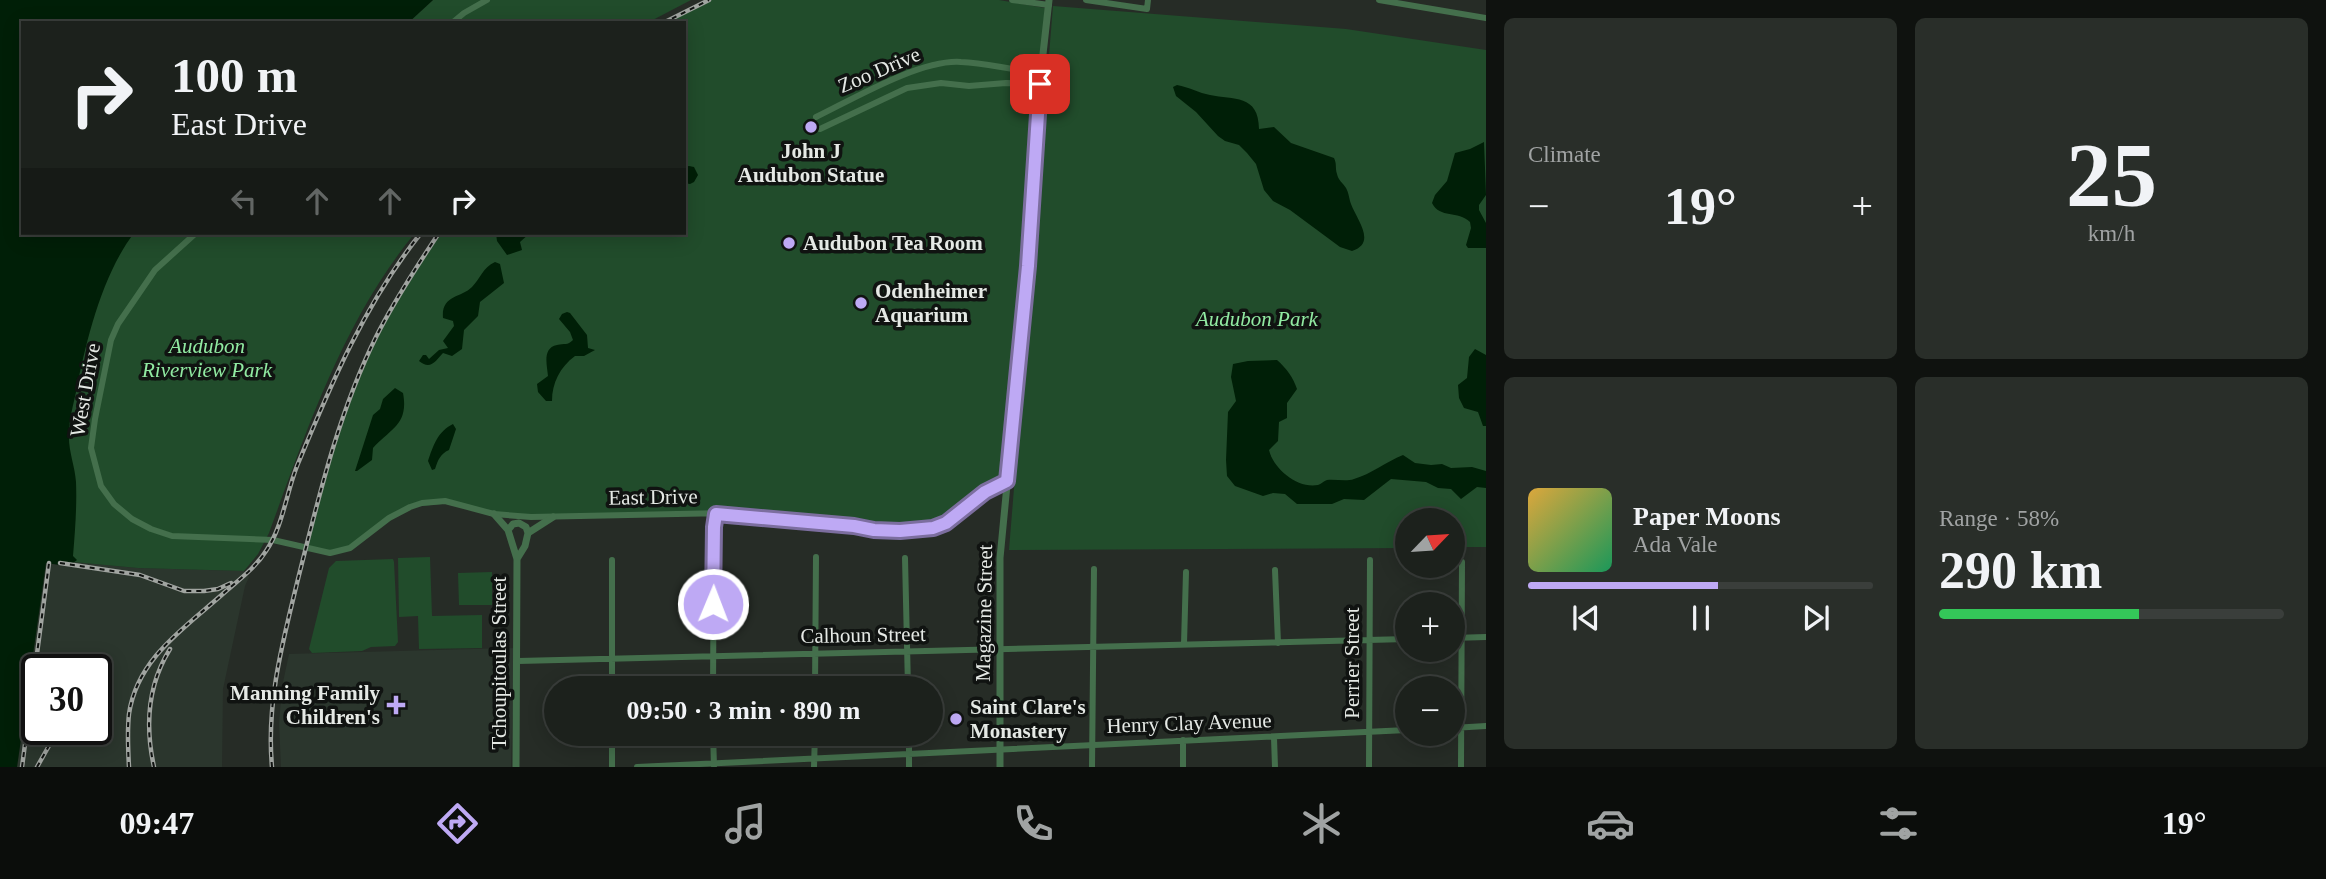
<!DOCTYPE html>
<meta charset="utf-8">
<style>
:root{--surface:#1c211c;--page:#292e29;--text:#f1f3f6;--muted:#a0a3a3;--line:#3a3e3b;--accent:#bea9f4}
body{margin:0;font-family:Georgia,serif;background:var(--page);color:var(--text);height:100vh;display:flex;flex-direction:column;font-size:26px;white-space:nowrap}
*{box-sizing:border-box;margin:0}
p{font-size:23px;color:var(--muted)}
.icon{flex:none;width:38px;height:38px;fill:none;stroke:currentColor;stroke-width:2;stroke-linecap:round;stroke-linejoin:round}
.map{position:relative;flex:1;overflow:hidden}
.details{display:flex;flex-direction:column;gap:18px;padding:18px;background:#0f120f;width:840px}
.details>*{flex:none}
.hud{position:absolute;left:21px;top:21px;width:665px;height:214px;border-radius:0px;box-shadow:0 4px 18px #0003,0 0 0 2px var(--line);background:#1c211c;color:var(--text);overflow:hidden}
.needle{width:46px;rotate:65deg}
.tools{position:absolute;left:1395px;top:508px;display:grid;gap:14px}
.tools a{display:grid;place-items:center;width:70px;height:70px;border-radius:50%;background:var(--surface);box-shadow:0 4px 18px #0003,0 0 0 2px var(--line);font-size:35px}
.speed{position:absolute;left:21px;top:654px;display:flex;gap:14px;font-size:35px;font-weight:700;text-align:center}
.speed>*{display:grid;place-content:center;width:91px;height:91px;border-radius:50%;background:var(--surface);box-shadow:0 4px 18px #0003,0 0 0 2px var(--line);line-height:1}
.speed .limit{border:4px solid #111;border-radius:10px;background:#fff;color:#111}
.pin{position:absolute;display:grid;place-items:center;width:60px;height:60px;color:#fff;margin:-30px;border-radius:14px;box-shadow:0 4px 10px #0006}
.me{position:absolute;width:77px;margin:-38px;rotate:1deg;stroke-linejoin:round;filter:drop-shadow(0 0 5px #0008)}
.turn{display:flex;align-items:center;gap:24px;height:147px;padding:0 35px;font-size:32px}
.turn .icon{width:91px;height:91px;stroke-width:2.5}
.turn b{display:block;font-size:49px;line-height:60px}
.lanes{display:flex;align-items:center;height:66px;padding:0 35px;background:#0003;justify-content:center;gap:35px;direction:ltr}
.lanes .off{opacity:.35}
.big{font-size:52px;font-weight:800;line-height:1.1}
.details .widget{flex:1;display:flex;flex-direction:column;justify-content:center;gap:10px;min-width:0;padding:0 24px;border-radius:10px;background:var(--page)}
.details .dial{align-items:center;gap:0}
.dial b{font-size:91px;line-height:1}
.song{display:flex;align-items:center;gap:21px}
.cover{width:84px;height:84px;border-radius:10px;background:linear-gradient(135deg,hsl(40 70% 55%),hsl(150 70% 35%))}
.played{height:7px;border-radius:4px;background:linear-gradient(90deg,var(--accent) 55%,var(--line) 55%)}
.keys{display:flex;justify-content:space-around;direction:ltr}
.heat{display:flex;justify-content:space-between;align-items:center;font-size:38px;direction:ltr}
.charge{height:10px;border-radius:5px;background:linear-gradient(90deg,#34c759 58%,var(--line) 0)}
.details .tiles{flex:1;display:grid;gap:18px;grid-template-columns:repeat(2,1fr)}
.trip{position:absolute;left:544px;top:676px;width:399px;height:70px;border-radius:35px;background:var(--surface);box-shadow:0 4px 18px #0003,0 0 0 2px var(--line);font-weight:800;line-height:70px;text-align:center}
.tabs{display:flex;height:112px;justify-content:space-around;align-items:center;background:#0b0d0b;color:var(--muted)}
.tabs .icon{width:49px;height:49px}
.tabs .current{color:var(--accent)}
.tabs b{font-size:32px;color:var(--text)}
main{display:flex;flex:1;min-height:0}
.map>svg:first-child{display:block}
</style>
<main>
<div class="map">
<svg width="1486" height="767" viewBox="0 0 1486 767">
<rect width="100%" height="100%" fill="#262c26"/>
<!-- built -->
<path fill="#2b362d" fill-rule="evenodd" d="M64 561 138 568 244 571 249 577 245 586 223 689 222 767H17L46 563 60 565V562ZM37 670H96V730H37Z
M514 648 511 767H281L279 723 282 687 289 654Z"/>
<!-- green -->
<path fill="#214c2b" d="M433 0H691L647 23H408Z
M709 0H999L1045 8 1003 476 995 487 946 523 900 531 716 514 605 516 494 514 454 503 410 507 350 548 330 553 306 547C324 476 343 405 375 339 393 301 416 267 439 233H684V23H663Z
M1053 6 1346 29 1486 50V547H1453L1452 520H1407V548L1009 550Z
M104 233H415C344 319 307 429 269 533L258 554 244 571 138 568 73 562 44 374Z
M430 557 432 616 482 615V648L419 649 418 616 399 617 398 558Z
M393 559 394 562 398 642 395 646 371 647 362 651 312 653 309 649 329 568 336 561Z
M492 572V605H459L458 573Z"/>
<!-- water -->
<path fill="#001f07" d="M0 0H433L408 23H23V233H134C102 275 86 341 76 392 73 406 69 420 69 434 68 450 75 466 76 482 77 507 75 531 73 556L77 560 73 563 61 562 60 565 46 563 17 767H0Z
M1177 85C1189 87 1199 93 1210 95 1233 100 1259 94 1259 129L1274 127 1291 143 1334 158C1337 164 1335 168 1337 174 1338 180 1343 183 1346 188 1349 193 1349 199 1351 204 1357 220 1377 243 1352 251L1340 247 1290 210 1273 201 1264 190 1256 164 1247 153 1239 145 1225 141 1218 136 1196 112 1176 96 1173 87Z
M1484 142 1486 195 1479 205V210L1486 223V248H1468L1466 245 1471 228 1470 222C1458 210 1440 219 1432 203L1435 195 1447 181 1455 153 1470 149Z
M689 166 694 167 698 175 694 182 690 184 684 183V167Z
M496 233H530L520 242 522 250 507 255 497 241Z
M495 262 500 264 504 283 480 302 478 316 464 330 462 349 452 356 443 353C436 360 431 371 419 361L423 355H426L429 359 439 350 448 348 443 341 454 326 453 321 443 318C441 295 461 298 472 287 480 279 483 267 495 262Z
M567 312 570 313 587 335 588 348 595 350 584 356H575C560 367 552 383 552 401H546L538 392 537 384 548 376C547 365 542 348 557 345 565 343 567 346 573 340L570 332 559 319 562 314Z
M1475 349 1486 355V426H1483L1478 412 1464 408 1459 398 1458 385 1467 378 1469 357Z
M1277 360C1287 369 1293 377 1297 389L1287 403V418L1279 422 1278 441 1269 450C1273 468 1297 489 1318 485 1321 484 1324 481 1327 480 1336 479 1346 482 1354 479 1371 474 1386 462 1403 455L1415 463 1431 465 1442 464 1451 468 1472 467 1486 471V488L1477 487 1461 499 1451 489 1438 488 1426 482 1391 479 1364 500 1344 499 1332 504H1297L1285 494 1273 493 1263 496 1235 486 1227 476 1226 460 1228 412 1236 401 1231 377 1233 364 1248 361Z
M395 388 403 393C409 425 390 429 373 448L372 460 357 471H355L373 415 380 409 383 399Z
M453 424 456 429 449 450C440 454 438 460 435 469L432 470 428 461C433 446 438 431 453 424Z"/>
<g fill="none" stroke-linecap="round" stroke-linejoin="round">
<!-- minor -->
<path stroke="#446f4c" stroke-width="6" d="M1012 0 1049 5
M1086 0 1147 9 1148 0
M1379 0 1486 18
M452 23 464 13 487 0
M816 117C853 99 921 59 961 62 988 63 1014 71 1041 72
M820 129 907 88 941 83 969 86 1006 83 1040 84
M196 233 155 270 118 324 111 340 95 419 91 448 101 486 114 504 132 519 151 529 172 536 273 540 330 553 350 548 389 518 410 507 422 503 445 501 494 514 531 517 726 513 874 530H921L946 523 985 492 1007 481
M905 558 908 688
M1275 570 1278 643
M1452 638 1486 637
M1184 644 1186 572
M1212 644 1407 639
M518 661 1210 644
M612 688V560
M713 688 714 527 716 514
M815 688 816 557
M1452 728 1486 726
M612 733V767
M713 733 714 766
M909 733V767
M1274 738 1275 767
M1183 740V767
M637 767 1407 730
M814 767 815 733
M1092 767 1094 569
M1369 767 1370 560
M1461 767 1462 562"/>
<!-- tertiary -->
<path stroke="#446f4c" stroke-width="7" d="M494 514 508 530 517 559 516 767
M508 530 513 524 519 523 526 527 528 533
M517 559 525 546 528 533 553 517
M1000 767V558L1028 266 1041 72 1049 0"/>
<defs>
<path id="rail" d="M663 23 709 0
M60 563 140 575 184 591H204L218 589 231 583
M22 767 49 563
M37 767 50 744 64 730
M129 767C128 749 127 732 129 714 137 658 186 627 225 592 240 579 256 567 266 551 283 526 286 494 297 466 331 384 365 303 421 233
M154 767C145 726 147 686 170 649
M272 767C266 702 283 641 298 579 319 496 338 414 376 337 394 301 417 266 439 233"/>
</defs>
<!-- rail casing -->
<use href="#rail" stroke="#a0a4a0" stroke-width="4.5"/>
<!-- rail -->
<use href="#rail" stroke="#101311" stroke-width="2" stroke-dasharray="5" stroke-linecap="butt"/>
</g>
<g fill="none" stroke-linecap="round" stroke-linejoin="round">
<defs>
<path id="route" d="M713 604 714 527 716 514 854 526 874 530 900 531 933 528 946 523 985 492 1007 481 1028 266 1040 84"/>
</defs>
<!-- route casing -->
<use href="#route" stroke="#7c6e9f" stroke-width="18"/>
<!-- route -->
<use href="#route" stroke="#bea9f4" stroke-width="12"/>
</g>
<!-- markers -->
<g fill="#bea9f4" stroke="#101311" stroke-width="2.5">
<circle cx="811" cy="127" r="7"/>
<circle cx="789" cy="243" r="7"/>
<circle cx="861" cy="303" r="7"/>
<path d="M392.5 694.5h7v7h7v7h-7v7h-7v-7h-7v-7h7z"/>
<circle cx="956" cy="719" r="7"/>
</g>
<g text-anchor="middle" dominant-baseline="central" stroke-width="7" stroke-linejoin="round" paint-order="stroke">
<!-- street labels -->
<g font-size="21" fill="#e5e9e5" stroke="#101311">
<text transform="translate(879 70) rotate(-23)">Zoo Drive</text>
<text transform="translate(85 390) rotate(-80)">West Drive</text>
<text transform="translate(653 497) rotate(-1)">East Drive</text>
<text transform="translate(984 613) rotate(-89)">Magazine Street</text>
<text transform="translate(863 635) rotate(-1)">Calhoun Street</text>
<text transform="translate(499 663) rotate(-90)">Tchoupitoulas Street</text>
<text transform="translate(1352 663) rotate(-90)">Perrier Street</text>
<text transform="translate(1189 723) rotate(-2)">Henry Clay Avenue</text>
</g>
<!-- poi labels -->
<g font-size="21" font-weight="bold" fill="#e5e9e5" stroke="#101311" text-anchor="start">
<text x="811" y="151" text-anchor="middle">John J<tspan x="811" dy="24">Audubon Statue</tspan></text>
<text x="803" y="243">Audubon Tea Room</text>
<text x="875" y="291">Odenheimer<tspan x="875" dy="24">Aquarium</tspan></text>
<text x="380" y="693" text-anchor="end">Manning Family<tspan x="380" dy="24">Children's</tspan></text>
<text x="970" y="707">Saint Clare's<tspan x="970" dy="24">Monastery</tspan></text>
</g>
<!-- park labels -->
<g font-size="21" font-style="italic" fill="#91eaa2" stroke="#101311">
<text x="1257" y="319">Audubon Park</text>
<text x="207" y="346">Audubon<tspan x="207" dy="24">Riverview Park</tspan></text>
</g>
</g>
</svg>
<div class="tools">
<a><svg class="needle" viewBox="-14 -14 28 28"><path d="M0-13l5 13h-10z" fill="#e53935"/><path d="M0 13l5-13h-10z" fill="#a0a3a3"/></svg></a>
<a>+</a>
<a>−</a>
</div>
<div class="speed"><div class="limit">30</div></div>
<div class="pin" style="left:1040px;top:84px;background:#d93025"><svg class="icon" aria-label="arrive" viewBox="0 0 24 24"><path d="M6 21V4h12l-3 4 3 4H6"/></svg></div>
<svg class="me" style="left:713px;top:604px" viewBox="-20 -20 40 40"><circle r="17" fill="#bea9f4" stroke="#fff" stroke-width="3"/><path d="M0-11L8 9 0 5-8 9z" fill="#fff"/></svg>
<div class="trip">09:50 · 3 min · 890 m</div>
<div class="hud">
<div class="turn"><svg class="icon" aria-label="right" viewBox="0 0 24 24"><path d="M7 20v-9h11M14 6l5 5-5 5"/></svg><div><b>100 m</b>East Drive</div></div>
<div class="lanes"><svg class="icon off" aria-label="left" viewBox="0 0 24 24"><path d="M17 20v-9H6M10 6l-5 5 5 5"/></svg><svg class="icon off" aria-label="ahead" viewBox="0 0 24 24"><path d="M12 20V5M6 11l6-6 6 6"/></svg><svg class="icon off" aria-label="ahead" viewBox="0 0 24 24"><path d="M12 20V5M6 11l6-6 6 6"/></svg><svg class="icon" aria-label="right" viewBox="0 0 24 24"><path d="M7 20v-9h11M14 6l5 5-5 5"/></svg></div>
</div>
</div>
<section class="details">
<div class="tiles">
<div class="widget"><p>Climate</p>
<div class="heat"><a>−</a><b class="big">19°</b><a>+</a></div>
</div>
<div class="widget dial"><b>25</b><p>km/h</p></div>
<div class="widget">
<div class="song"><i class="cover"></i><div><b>Paper Moons</b><p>Ada Vale</p></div></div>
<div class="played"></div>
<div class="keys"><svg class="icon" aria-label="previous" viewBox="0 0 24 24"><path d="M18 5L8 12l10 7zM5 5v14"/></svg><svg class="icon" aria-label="pause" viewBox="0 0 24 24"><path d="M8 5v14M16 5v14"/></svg><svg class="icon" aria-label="next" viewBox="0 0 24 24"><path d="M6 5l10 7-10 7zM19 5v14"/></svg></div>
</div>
<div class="widget"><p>Range · 58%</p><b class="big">290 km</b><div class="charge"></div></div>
</div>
</section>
</main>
<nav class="tabs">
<b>09:47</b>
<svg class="icon current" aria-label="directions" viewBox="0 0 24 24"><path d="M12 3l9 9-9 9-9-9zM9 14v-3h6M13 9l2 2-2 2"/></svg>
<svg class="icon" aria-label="music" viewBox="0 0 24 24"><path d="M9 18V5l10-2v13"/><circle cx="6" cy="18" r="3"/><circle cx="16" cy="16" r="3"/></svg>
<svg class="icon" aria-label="phone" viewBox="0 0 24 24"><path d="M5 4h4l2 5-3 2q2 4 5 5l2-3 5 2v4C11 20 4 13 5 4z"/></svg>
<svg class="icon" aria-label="climate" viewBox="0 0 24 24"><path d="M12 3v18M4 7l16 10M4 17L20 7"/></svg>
<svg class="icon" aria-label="car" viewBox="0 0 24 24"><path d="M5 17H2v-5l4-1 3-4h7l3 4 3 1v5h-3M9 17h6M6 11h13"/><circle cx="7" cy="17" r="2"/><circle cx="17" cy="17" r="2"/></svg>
<svg class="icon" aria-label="filters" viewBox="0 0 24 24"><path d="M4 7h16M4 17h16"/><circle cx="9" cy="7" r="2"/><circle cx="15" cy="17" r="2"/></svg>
<b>19°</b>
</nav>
